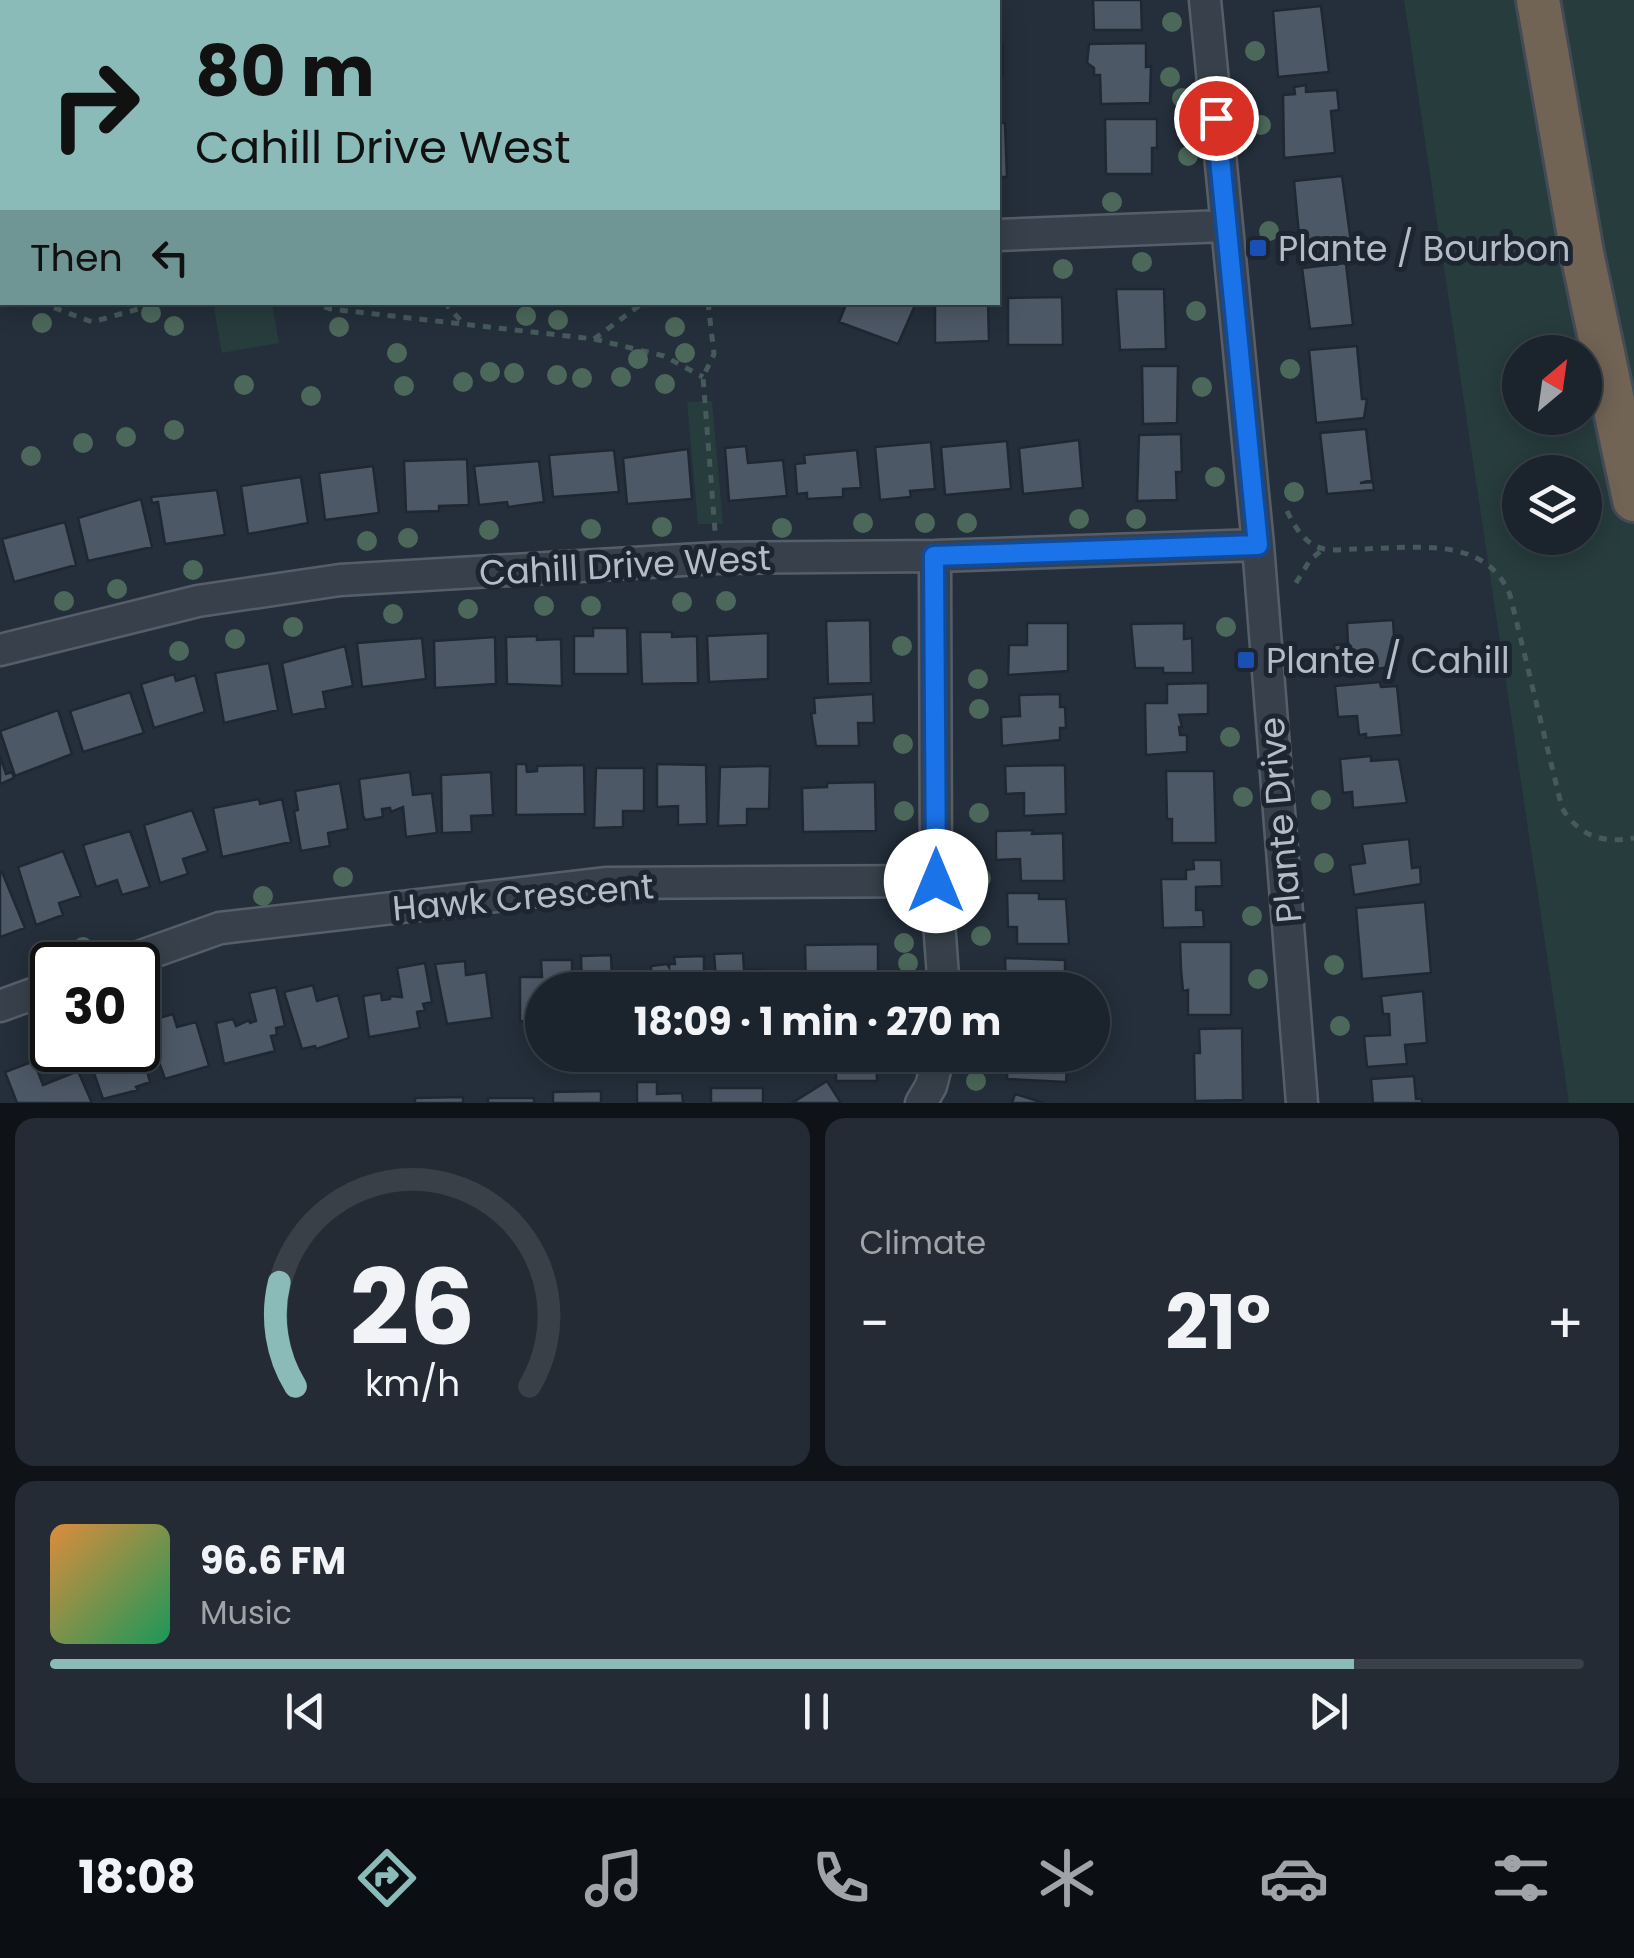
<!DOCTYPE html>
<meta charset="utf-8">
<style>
:root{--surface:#1b232c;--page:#242b34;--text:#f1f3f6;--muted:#a0a4a9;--line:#394048;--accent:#8bbbb9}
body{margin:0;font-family:Poppins,sans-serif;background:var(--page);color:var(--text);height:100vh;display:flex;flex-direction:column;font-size:38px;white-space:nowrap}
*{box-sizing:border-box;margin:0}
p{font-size:32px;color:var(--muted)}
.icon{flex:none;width:55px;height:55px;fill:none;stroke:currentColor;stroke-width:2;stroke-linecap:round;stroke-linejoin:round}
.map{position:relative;height:1103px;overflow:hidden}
.sheet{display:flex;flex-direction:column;gap:15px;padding:15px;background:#0f1318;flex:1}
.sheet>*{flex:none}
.top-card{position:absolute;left:0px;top:0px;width:1000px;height:305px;box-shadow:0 5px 25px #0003,0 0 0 2px var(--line);background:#8bbbb9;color:#111;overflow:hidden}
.needle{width:65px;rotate:29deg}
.buttons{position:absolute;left:1502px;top:335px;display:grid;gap:20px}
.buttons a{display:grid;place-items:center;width:100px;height:100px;border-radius:50%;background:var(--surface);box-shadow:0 5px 25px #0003,0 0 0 2px var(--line);font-size:50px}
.speed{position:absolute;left:30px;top:942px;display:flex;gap:20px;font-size:50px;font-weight:700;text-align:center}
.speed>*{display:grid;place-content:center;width:130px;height:130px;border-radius:50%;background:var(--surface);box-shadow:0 5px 25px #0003,0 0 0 2px var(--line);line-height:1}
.speed .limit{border:5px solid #111;border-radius:15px;background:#fff;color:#111}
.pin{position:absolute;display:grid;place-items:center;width:85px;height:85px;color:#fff;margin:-42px;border:5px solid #fff;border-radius:50%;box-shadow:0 2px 10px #0007}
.me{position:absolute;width:110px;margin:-55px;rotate:0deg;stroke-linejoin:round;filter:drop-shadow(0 0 8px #0008)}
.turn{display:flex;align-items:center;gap:35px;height:210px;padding:0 30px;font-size:45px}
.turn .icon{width:130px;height:130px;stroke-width:2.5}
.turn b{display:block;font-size:70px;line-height:85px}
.then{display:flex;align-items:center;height:95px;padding:0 30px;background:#0003;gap:20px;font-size:38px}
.big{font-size:75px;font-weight:700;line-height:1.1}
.sheet .card{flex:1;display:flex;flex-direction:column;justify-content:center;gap:15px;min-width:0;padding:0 35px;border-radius:20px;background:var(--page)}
.sheet .dial{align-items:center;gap:0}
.dial svg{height:260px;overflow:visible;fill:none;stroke:var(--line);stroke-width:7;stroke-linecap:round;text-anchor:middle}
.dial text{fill:var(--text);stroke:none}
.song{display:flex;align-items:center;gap:30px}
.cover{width:120px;height:120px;border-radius:15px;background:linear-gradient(135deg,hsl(30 70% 55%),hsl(150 70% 35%))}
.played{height:10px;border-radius:5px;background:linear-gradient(90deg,var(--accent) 85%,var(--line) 85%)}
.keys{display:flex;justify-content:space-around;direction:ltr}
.heat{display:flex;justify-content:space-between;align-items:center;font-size:55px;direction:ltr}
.sheet .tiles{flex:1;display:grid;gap:15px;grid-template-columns:1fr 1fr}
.card:last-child{grid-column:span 2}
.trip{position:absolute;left:525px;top:972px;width:585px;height:100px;border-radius:50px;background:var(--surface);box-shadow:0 5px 25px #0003,0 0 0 2px var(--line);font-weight:700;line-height:100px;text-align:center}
.menu{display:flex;height:160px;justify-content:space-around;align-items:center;background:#0b0e12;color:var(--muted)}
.menu .icon{width:70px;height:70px}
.menu .active{color:var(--accent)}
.menu b{font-size:45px;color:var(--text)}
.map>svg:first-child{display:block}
</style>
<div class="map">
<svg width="1634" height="1103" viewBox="0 0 1634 1103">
<rect width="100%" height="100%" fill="#242f3b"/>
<!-- green -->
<path fill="#273c3d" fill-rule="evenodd" d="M475 0H655V2H475Z
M1404 0H1634V1103H1569ZM1520 352H1585V418H1520ZM1520 472H1585V538H1520Z
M243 302 272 303 279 343 222 353 214 308Z
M712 401 723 524H698L687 402Z"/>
<!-- building -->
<path fill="#4d5866" stroke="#1f2832" stroke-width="2.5" d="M765 0H809V2H765Z
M953 0H997V2H953Z
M1093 0H1141L1142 30H1094Z
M1321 6 1329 72 1278 77 1273 11Z
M1146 43V67L1151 66 1150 103 1101 104 1100 75H1094V68L1087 63 1089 44Z
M998 44H1003V76H998Z
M1306 85V92L1337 90 1339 110 1331 111 1335 153 1284 158 1283 95 1295 94 1294 87Z
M2 117V204L0 205V118Z
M1105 119H1157V148H1152V174H1106Z
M998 123H1005L1007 177H998Z
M1342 176 1351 242 1300 246 1294 181Z
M1346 263 1353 325 1310 329 1302 268Z
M1116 289H1164L1166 349 1120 350Z
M1062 297 1063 345H1008V298Z
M847 302H914L916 303 898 344 839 322Z
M988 302 989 341 935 343V304Z
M1357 346 1362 399H1367L1364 418 1316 423 1309 350Z
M1142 366H1178L1177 423 1143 424Z
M1366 429 1372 480 1360 483 1373 482 1374 490 1327 494 1320 433Z
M1181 434 1182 472H1176L1177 500 1137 501 1139 435Z
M1079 440 1083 488 1023 494 1019 448Z
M1007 441 1011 489 945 495 941 447Z
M931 442 935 489 910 491 911 497 880 500 875 447Z
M746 446 748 463 783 460 787 496 729 501 725 448Z
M688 449 692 499 627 504 623 458Z
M614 450 619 492 553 497 549 455Z
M857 450 861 488 843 489V497L807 499V493L797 494 795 464 805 463 804 455Z
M467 459 469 505 439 506V511L406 512 404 461Z
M539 461 544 502 508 507 507 502 479 505 474 466Z
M373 466 379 513 325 520 319 473Z
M301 477 308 523 248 534 241 486Z
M217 490 225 535 165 544 158 502 152 503 151 497Z
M141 499 152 547 88 561 78 518Z
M65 522 76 565 14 582 2 539Z
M870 620 871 683 828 684 826 621Z
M1393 620 1396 666 1337 675 1334 645 1348 644 1347 623Z
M1027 623H1068V671L1008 675 1009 645H1027Z
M1184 623V639L1192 638 1193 673H1163V668H1135L1131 624Z
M593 628H627L628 674H574V636H593Z
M640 632H672V637L697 636 698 683 642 684Z
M768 633V679L709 682 707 636Z
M537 636V640L561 639 562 686 507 684 506 637Z
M495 637 496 684 435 688 434 641Z
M422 638 426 679 362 687 357 643Z
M345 646 353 686 323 692 326 708 292 715 282 663Z
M269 663 278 710 224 723 215 673Z
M174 674 176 681 195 675 205 712 154 728 141 684Z
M1380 682 1381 687 1397 686 1402 735 1366 738V734L1359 735 1357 716 1338 717 1335 686Z
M1208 683V714L1179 715 1182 727H1179L1180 735H1187V752L1146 755 1145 703H1167V684Z
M130 692 144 733 83 752 70 711Z
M873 694 874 723H858L859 746H816L811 713H815L814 698Z
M1060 694V707H1065L1066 728H1060V740L1002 746 1001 717 1020 716 1019 695Z
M58 710 72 754 15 776 0 731Z
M0 756 6 774 12 772 14 778 0 784Z
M1371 756V761L1399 759 1407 803 1353 808 1352 792 1343 793 1340 759Z
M516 764H526L527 772 537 771V766L584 765 585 814 516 815Z
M657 764 706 765 707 824 678 825V806L657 807Z
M1065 765 1066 814 1024 816V793L1006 794 1005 766Z
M770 766 769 809H747V825L718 826 720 767Z
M596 768H644V811H623V827L594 828Z
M1166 771H1214L1216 843H1172V819H1167Z
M410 772 413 795 432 793 437 833 406 837 403 807 391 812 390 808 382 809 383 817 365 820 363 815 359 779Z
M491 772 493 815 471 816 472 832 442 833 441 775Z
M875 782 876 831 803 832 802 788 827 787V783Z
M340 783 348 829 328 833 330 846 301 851 294 811 298 810 295 791Z
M259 799 260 804 282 799 291 842 222 857 213 808Z
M192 810 208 851 183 859 188 874 160 883 144 825Z
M1033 830 1032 834 1063 833 1064 881H1021L1020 859 996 860V831Z
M130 831 150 887 122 895 117 880 96 887 83 845Z
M1409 839 1412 868 1420 867 1421 884 1354 895 1350 865 1365 863 1362 844Z
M63 851 81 896 59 903 63 915 36 925 18 867Z
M1193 860H1221L1222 886 1196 887V910H1203L1204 927 1163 928 1161 879H1186V870L1194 869Z
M2 872 25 928 0 937V873Z
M1007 893H1039V899H1066L1069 944H1017V927H1008Z
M1425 902 1431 973 1362 979 1356 908Z
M1180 942H1231V1015H1188V990L1183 991 1181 969Z
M878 944V990L806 989 805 945Z
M743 953 744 970H765L766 990H717L714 954Z
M611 955 612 978 633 977 631 990H582L581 956Z
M704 956V986H695V990H652L651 966 667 964 669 967V964H675L674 957Z
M1005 958 1065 960V990L1006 988Z
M541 960H572V990H542V1023L520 1021V977H542Z
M465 961 466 975 486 972 492 1018 447 1024 435 964Z
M425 963 432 1002 423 1004 425 1010 417 1012 420 1028 369 1037 363 996 381 993 382 1000 390 999V996L402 997 397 968Z
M313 985 317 1001 338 995 349 1038 316 1049 315 1046 302 1049 284 992Z
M276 987 285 1026 276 1028 277 1035 271 1036 275 1051 224 1064 216 1023 233 1019 236 1026 249 1020 250 1023 256 1021 249 993Z
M1423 991 1427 1043 1405 1045 1407 1064 1367 1067 1364 1036 1390 1035 1389 1014H1383L1381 996Z
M173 1014 177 1027 196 1022 209 1066 165 1079 145 1022Z
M1242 1028 1243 1100 1195 1101 1194 1053H1200L1199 1029Z
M138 1039 150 1082 136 1087 138 1090 103 1099 89 1059 110 1050H138Z
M814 1055H876L877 1081H836V1064H814Z
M1008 1055H1068L1066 1082 1007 1079Z
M34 1061 43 1085 78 1071 92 1103H17L5 1072Z
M1414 1076 1416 1099H1422V1103H1373L1371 1079Z
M827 1081 841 1103H792Z
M637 1082H657V1094L682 1093 683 1103H637Z
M711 1088H763V1103H711Z
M601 1091V1103H553V1092Z
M1015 1094 1044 1103H1012Z
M463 1097V1103H415V1098Z
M488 1098H534V1103H488Z"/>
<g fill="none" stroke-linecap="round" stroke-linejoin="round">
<defs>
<path id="minor" d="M879 0V2
M1205 0 1258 545 1302 1103
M998 235 1225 226
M935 556 936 881 944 990
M0 650 198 601 340 580 717 558 935 556 1258 545
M116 965 220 928 607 883 936 881
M0 1006 52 987
M921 1103 931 1086 939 1055"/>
<path id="highway" d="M1538 0 1582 253 1634 500"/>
</defs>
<!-- minor casing -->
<use href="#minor" stroke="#565f69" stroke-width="35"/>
<!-- highway casing -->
<use href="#highway" stroke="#434c56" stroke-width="48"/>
<!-- path -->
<path stroke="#46595b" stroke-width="5" stroke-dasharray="8 8" stroke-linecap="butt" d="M215 0V2
M688 0V2
M362 2V0
M0 114H2
M0 288 2 289
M39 302 92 322 163 302
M309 302 331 309 594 339 664 356 703 377
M444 302 462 322
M708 302 714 354 703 377 715 531
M594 339 644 302
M1287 511C1295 527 1305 545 1324 549 1334 551 1346 549 1356 549 1410 549 1485 533 1510 595L1562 808C1579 836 1603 844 1634 838
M1296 583 1310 560 1323 549"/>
<!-- minor -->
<use href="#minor" stroke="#38414b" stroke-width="30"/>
<!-- highway -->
<use href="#highway" stroke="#716455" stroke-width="42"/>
</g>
<!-- trees -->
<g fill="#4c685a">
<circle cx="1172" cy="22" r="10"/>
<circle cx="1255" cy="51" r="10"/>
<circle cx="1170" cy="77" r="10"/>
<circle cx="1182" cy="98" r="10"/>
<circle cx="1261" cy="125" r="10"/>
<circle cx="1188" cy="156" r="10"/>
<circle cx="1112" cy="202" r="10"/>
<circle cx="1269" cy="231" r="10"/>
<circle cx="1142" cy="262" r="10"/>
<circle cx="1063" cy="269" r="10"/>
<circle cx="1196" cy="311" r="10"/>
<circle cx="151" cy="313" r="10"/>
<circle cx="526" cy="316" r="10"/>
<circle cx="558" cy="320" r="10"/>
<circle cx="42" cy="323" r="10"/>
<circle cx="174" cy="326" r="10"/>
<circle cx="339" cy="327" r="10"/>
<circle cx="675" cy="327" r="10"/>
<circle cx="397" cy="353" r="10"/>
<circle cx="685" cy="353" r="10"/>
<circle cx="638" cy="359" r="10"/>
<circle cx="1290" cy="369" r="10"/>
<circle cx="490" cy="372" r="10"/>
<circle cx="514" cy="373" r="10"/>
<circle cx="557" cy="375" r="10"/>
<circle cx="621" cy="377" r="10"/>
<circle cx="582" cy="378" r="10"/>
<circle cx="463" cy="382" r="10"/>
<circle cx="665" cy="384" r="10"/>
<circle cx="244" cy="385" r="10"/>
<circle cx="404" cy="386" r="10"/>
<circle cx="1202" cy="387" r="10"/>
<circle cx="311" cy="396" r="10"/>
<circle cx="174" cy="430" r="10"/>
<circle cx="126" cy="437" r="10"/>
<circle cx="83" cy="443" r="10"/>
<circle cx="31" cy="456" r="10"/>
<circle cx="1215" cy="477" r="10"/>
<circle cx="1294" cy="492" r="10"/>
<circle cx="1079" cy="519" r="10"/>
<circle cx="1136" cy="519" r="10"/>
<circle cx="863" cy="523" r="10"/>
<circle cx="925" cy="523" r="10"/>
<circle cx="967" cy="523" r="10"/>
<circle cx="662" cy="527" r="10"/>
<circle cx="782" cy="528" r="10"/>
<circle cx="591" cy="529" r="10"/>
<circle cx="489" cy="530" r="10"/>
<circle cx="408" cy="538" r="10"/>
<circle cx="367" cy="541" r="10"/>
<circle cx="193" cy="570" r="10"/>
<circle cx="117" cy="589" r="10"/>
<circle cx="64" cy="601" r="10"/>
<circle cx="726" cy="601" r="10"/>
<circle cx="682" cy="602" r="10"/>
<circle cx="544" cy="606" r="10"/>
<circle cx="591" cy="606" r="10"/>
<circle cx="468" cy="609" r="10"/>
<circle cx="393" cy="614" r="10"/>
<circle cx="293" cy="627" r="10"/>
<circle cx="1226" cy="627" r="10"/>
<circle cx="235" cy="639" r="10"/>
<circle cx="902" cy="646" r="10"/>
<circle cx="179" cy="651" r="10"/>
<circle cx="978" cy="679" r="10"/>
<circle cx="979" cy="709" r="10"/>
<circle cx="1230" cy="737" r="10"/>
<circle cx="903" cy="744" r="10"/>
<circle cx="1243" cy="797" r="10"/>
<circle cx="1321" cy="800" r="10"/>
<circle cx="904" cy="811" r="10"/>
<circle cx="979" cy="813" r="10"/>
<circle cx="1324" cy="863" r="10"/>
<circle cx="343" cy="877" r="10"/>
<circle cx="981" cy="878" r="10"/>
<circle cx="263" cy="896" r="10"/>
<circle cx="1252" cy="916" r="10"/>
<circle cx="981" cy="936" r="10"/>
<circle cx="904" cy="943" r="10"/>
<circle cx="83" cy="947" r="10"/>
<circle cx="908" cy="963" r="10"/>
<circle cx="1334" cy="965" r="10"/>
<circle cx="42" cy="968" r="10"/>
<circle cx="1258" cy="979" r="10"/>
<circle cx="1340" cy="1026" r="10"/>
<circle cx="976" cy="1081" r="10"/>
</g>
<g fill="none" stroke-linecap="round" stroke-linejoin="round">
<defs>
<path id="route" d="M936 881 934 556 1258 545 1216 118"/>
</defs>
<!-- route casing -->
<use href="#route" stroke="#114b97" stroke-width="25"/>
<!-- route -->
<use href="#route" stroke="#1a73e8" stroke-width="18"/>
</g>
<!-- markers -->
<g fill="#1a4fb4" stroke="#1d2630" stroke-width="4">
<rect x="1248" y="238" width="20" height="20" rx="5"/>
<rect x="1236" y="650" width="20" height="20" rx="5"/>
</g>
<g text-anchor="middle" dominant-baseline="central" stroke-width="10" stroke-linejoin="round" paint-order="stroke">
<!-- poi labels -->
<g font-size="35" fill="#b3bcc7" stroke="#1d2630" text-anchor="start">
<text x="1278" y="248">Plante / Bourbon</text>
<text x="1266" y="660">Plante / Cahill</text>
</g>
<!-- street labels -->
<g font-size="35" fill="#b3bcc7" stroke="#1d2630">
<text transform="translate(625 565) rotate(-3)">Cahill Drive West</text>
<text transform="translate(1280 820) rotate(-95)">Plante Drive</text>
<text transform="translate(523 897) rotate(-5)">Hawk Crescent</text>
</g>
</g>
</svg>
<div class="buttons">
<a><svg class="needle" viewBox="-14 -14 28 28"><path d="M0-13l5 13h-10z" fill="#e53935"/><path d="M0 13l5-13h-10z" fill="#a0a4a9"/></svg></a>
<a><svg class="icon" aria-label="layers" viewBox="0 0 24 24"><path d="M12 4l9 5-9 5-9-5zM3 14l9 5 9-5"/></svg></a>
</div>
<div class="speed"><div class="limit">30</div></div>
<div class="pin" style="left:1216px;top:118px;background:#d93025"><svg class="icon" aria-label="arrive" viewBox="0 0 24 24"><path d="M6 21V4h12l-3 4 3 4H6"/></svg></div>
<svg class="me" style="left:936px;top:881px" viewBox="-20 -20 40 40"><circle r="19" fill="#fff"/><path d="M0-13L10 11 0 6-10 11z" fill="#1a73e8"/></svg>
<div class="trip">18:09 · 1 min · 270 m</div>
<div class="top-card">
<div class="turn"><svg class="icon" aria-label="right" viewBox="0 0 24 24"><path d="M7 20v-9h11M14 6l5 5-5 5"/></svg><div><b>80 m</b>Cahill Drive West</div></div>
<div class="then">Then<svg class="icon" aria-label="left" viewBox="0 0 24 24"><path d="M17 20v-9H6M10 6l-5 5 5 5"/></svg></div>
</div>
</div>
<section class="sheet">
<div class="tiles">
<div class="card dial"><svg viewBox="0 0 100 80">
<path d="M14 69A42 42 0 1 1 86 69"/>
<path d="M14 69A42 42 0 0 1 9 37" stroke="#8bbbb9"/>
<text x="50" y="56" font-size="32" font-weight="700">26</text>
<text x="50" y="72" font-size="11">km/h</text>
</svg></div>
<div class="card"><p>Climate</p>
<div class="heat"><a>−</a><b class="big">21°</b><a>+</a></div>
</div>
<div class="card">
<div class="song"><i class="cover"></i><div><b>96.6 FM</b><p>Music</p></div></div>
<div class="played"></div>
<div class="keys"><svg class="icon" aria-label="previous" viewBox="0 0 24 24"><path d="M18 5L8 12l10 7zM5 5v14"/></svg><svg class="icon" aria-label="pause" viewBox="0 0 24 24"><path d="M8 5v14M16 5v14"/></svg><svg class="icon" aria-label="next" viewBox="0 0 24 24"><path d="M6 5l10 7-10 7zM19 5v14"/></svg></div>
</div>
</div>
</section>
<nav class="menu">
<b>18:08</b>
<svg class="icon active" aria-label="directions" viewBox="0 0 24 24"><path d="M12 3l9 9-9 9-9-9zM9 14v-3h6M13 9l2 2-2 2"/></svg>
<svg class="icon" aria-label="music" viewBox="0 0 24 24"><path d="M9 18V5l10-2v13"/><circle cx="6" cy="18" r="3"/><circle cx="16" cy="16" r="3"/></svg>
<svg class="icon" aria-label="phone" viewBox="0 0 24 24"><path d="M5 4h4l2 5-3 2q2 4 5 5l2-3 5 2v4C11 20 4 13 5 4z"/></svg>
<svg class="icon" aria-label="climate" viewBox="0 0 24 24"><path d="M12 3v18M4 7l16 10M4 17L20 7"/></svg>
<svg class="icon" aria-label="car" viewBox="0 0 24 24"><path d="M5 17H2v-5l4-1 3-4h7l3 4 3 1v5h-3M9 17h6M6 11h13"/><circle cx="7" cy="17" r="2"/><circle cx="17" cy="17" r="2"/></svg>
<svg class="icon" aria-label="filters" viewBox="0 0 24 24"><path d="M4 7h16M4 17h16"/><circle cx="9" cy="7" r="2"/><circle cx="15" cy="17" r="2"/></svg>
</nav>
